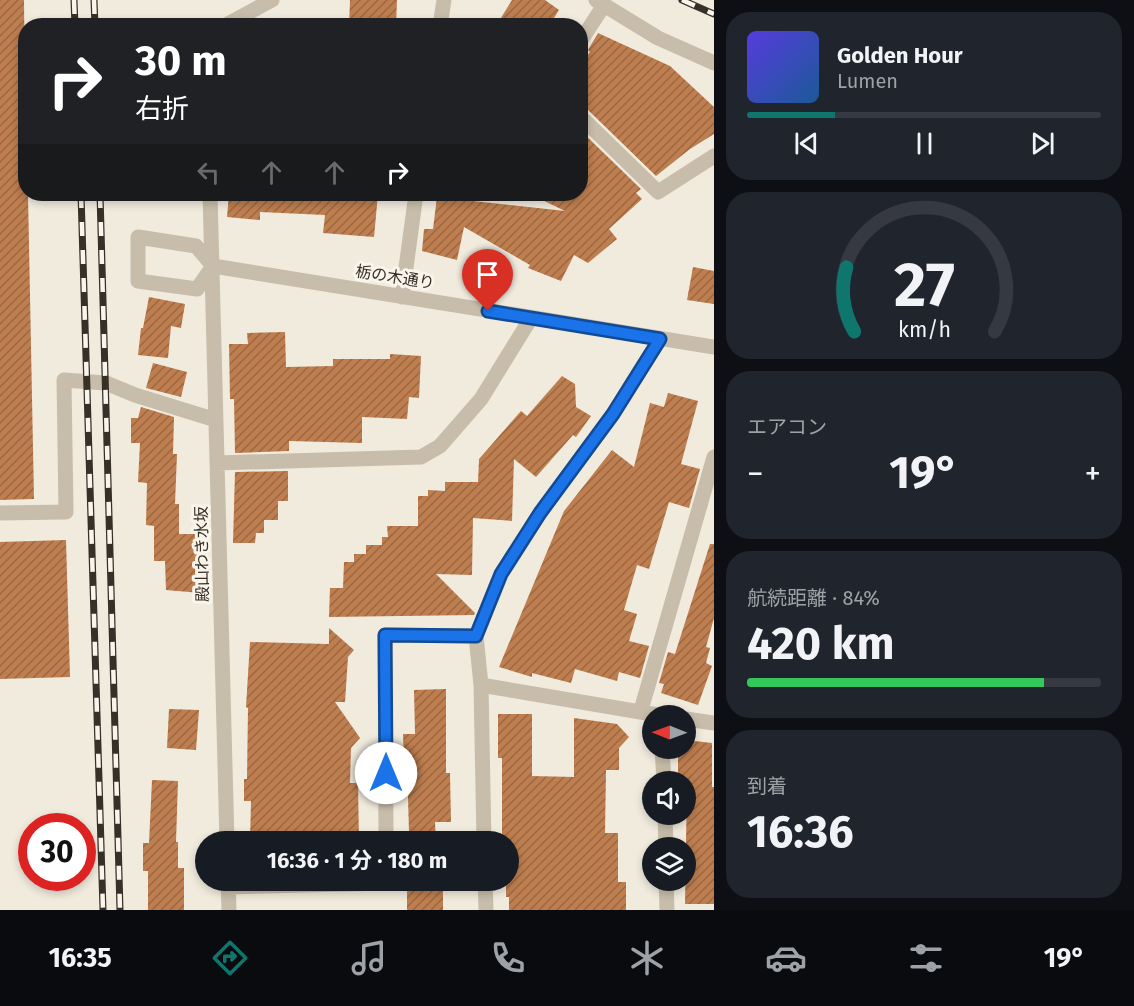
<!DOCTYPE html>
<html lang="ja">
<meta charset="utf-8">
<style>
:root{--surface:#171b24;--page:#20242c;--text:#f1f3f6;--muted:#9ea1a6;--line:#363941;--accent:#0f766e}
body{margin:0;font-family:"Fira Sans","Noto Sans JP",sans-serif;background:var(--page);color:var(--text);height:100vh;display:flex;flex-direction:column;font-size:22px;white-space:nowrap}
*{box-sizing:border-box;margin:0}
p{font-size:20px;color:var(--muted)}
.icon{flex:none;width:33px;height:33px;fill:none;stroke:currentColor;stroke-width:2;stroke-linecap:round;stroke-linejoin:round}
.map{position:relative;flex:1;overflow:hidden}
.drawer{display:flex;flex-direction:column;gap:12px;padding:12px;background:#0d0f14;width:420px}
.drawer>*{flex:none}
.guide{position:absolute;left:18px;top:18px;width:570px;height:183px;border-radius:24px;box-shadow:0 3px 9px #0003;background:#202124;color:#fff;overflow:hidden}
.needle{width:39px;rotate:271deg}
.controls{position:absolute;left:642px;top:705px;display:grid;gap:12px}
.controls a{display:grid;place-items:center;width:54px;height:54px;border-radius:50%;background:var(--surface);box-shadow:0 3px 9px #0003;font-size:30px}
.speed{position:absolute;left:18px;top:813px;display:flex;gap:12px;font-size:30px;font-weight:700;text-align:center}
.speed>*{display:grid;place-content:center;width:78px;height:78px;border-radius:50%;background:var(--surface);box-shadow:0 3px 9px #0003;line-height:1}
.speed .limit{border:9px solid #d22;background:#fff;color:#111}
.pin{position:absolute;display:grid;place-items:center;width:51px;height:51px;color:#fff;margin:-62px -26px;border-radius:50% 50% 50% 0;rotate:-45deg;box-shadow:0 0 6px #0007}
.pin .icon{rotate:45deg}
.me{position:absolute;width:66px;margin:-33px;rotate:0deg;stroke-linejoin:round;filter:drop-shadow(0 0 4px #0008)}
.turn{display:flex;align-items:center;gap:21px;height:126px;padding:0 18px;font-size:27px}
.turn .icon{width:78px;height:78px;stroke-width:2.5}
.turn b{display:block;font-size:42px;line-height:51px}
.lanes{display:flex;align-items:center;height:57px;padding:0 18px;background:#0003;justify-content:center;gap:30px;direction:ltr}
.lanes .off{opacity:.35}
.big{font-size:45px;font-weight:700;line-height:1.1}
.drawer .tile{flex:1;display:flex;flex-direction:column;justify-content:center;gap:9px;min-width:0;padding:0 21px;border-radius:24px;background:var(--page)}
.drawer .dial{align-items:center;gap:0}
.dial svg{height:156px;overflow:visible;fill:none;stroke:var(--line);stroke-width:7;stroke-linecap:round;text-anchor:middle}
.dial text{fill:var(--text);stroke:none}
.song{display:flex;align-items:center;gap:18px}
.cover{width:72px;height:72px;border-radius:9px;background:linear-gradient(135deg,hsl(250 70% 55%),hsl(210 70% 35%))}
.played{height:6px;border-radius:3px;background:linear-gradient(90deg,var(--accent) 25%,var(--line) 25%)}
.keys{display:flex;justify-content:space-around;direction:ltr}
.heat{display:flex;justify-content:space-between;align-items:center;font-size:33px;direction:ltr}
.charge{height:9px;border-radius:4px;background:linear-gradient(90deg,#34c759 84%,var(--line) 0)}
.trip{position:absolute;left:195px;top:831px;width:324px;height:60px;border-radius:30px;background:var(--surface);box-shadow:0 3px 9px #0003;font-weight:700;line-height:60px;text-align:center}
.dock{display:flex;height:96px;justify-content:space-around;align-items:center;background:#090b0e;color:var(--muted)}
.dock .icon{width:42px;height:42px}
.dock .selected{color:var(--accent)}
.dock b{font-size:27px;color:var(--text)}
main{display:flex;flex:1;min-height:0}
.map>svg:first-child{display:block}
</style>
<main>
<div class="map">
<svg width="714" height="910" viewBox="0 0 714 910">
<defs>
<pattern id="building-hatch" width="6" height="6" patternUnits="userSpaceOnUse" patternTransform="scale(1.5)"><rect width="6" height="6" fill="#be7e4f"/><path d="M-1 1l2-2M0 6l6-6M5 7l2-2" fill="none" stroke="#9b6842"/></pattern>
</defs>
<rect width="100%" height="100%" fill="#f1ebde"/>
<!-- building -->
<path fill="url(#building-hatch)" d="M0 0H24L26 194H28L34 499 0 500Z
M350 0H397L396 26H349Z
M512 0H545L559 10 549 26H496Z
M598 33 670 66 714 107V134L690 149 656 176 587 109 580 106V65L590 52 588 50Z
M580 130 641 189 636 193 642 199 609 229 617 239 588 263 574 255 561 281 528 268 530 265 464 227 457 260 422 251 424 229H433L437 197 565 211 530 194H580Z
M229 194H378L374 237 323 233 325 215 260 212V220L227 217Z
M693 267 714 271V304L687 300Z
M149 297 185 304 181 328 171 326 168 358 138 355 141 328H143Z
M285 332 286 367 333 366V359H390V354L421 356 419 398 409 397 407 419 362 417V443L289 441V451L235 453 234 399H230L229 344H248L247 333Z
M153 363 187 372 181 397 146 388Z
M562 376 575 384 576 407 591 416 576 437 573 435 536 477 514 459 512 521 473 518 472 575 436 574 475 613 474 615 329 617 330 588H343L344 562H354V554H366V545H382V537H388L387 526H418V496H428V490L445 491V482H478L479 459 521 411 527 416Z
M668 393 698 401 681 464 700 469 689 508 669 502 649 569 637 565 624 610 637 614 629 641 649 646 640 678 619 672 617 681 575 669 571 683 532 673V677L499 667 564 511 612 450 634 467 650 403 664 407Z
M141 407 174 417 173 454H177L175 504H179V534H200L201 593 166 590 165 561H154V526L146 525 147 483 138 482 140 443H131V418H138Z
M288 471V501H278V520H264V533H256L255 543H233L235 472Z
M66 540 70 677 0 679V542Z
M710 544H714V618L706 647 710 648 706 663 712 666 698 705 661 693 664 684 659 683 668 652 675 654Z
M329 628 354 650 348 657 345 702H335L360 738 351 748 350 783H358L359 842H250L251 801H244V779H247L248 708 246 707 250 642 329 644Z
M446 689V773H450L451 822H435L436 842H407V832H409L407 764H404L403 734H415L414 690Z
M169 709 199 710 196 750 167 748Z
M498 714H532V776L574 777V718L617 724 629 737 619 748V770H606L605 833H618V882H626V910H509V897H506V880H508V842H502V758H498Z
M686 740 712 743V787H714V904H685L687 782H678V748H686Z
M152 780 178 781 176 842H178V868H184V910H148V871H143V843H149Z
M407 880H443V910H407Z"/>
<g fill="none" stroke-linecap="round" stroke-linejoin="round">
<!-- minor -->
<path stroke="#c8bdaa" stroke-width="15" d="M596 0 658 38 714 63
M224 26 272 0
M440 26 444 0
M580 42 604 5
M580 116 658 192 714 156
M210 194 227 842
M138 237 196 246 213 266 197 289 138 281Z
M213 266 714 347
M402 297 416 194
M217 463 421 457 440 446 481 399 531 318
M0 513 66 512 64 380 106 383 135 395 216 420
M481 685 664 716
M641 710 714 457
M686 719 714 723
M662 748 664 782
M665 814 666 848
M386 842 385 635 476 636
M484 842 481 685 476 636 501 574 540 513 613 414 660 339
M228 880 229 910
M485 880 486 910
M666 880 667 910
M228 887 387 883V880"/>
<defs>
<path id="rail" d="M74 0 75 26
M94 0 95 26
M682 0 714 14
M81 194 103 910
M100 194 120 910"/>
</defs>
<!-- rail casing -->
<use href="#rail" stroke="#363029" stroke-width="7"/>
<!-- rail -->
<use href="#rail" stroke="#f9f5ea" stroke-width="4.5" stroke-dasharray="14" stroke-linecap="butt"/>
</g>
<g fill="none" stroke-linecap="round" stroke-linejoin="round">
<defs>
<path id="route" d="M386 773 385 635 476 636 501 574 540 513 613 414 660 339 488 311"/>
</defs>
<!-- route casing -->
<use href="#route" stroke="#114b97" stroke-width="15"/>
<!-- route -->
<use href="#route" stroke="#1a73e8" stroke-width="10"/>
</g>
<g text-anchor="middle" dominant-baseline="central" stroke-width="6" stroke-linejoin="round" paint-order="stroke">
<!-- street labels -->
<g font-size="16" fill="#363029" stroke="#f9f5ea">
<text transform="translate(395 277) rotate(9)">栃の木通り</text>
<text transform="translate(202 554) rotate(-91)">殿山わき水坂</text>
</g>
</g>
</svg>
<div class="controls">
<a><svg class="needle" viewBox="-14 -14 28 28"><path d="M0-13l5 13h-10z" fill="#e53935"/><path d="M0 13l5-13h-10z" fill="#9ea1a6"/></svg></a>
<a><svg class="icon" aria-label="sound" viewBox="0 0 24 24"><path d="M4 9h4l5-4v14l-5-4H4zM17 9q2 3 0 6"/></svg></a>
<a><svg class="icon" aria-label="layers" viewBox="0 0 24 24"><path d="M12 4l9 5-9 5-9-5zM3 14l9 5 9-5"/></svg></a>
</div>
<div class="speed"><div class="limit">30</div></div>
<div class="pin" style="left:488px;top:311px;background:#d93025"><svg class="icon" aria-label="arrive" viewBox="0 0 24 24"><path d="M6 21V4h12l-3 4 3 4H6"/></svg></div>
<svg class="me" style="left:386px;top:773px" viewBox="-20 -20 40 40"><circle r="19" fill="#fff"/><path d="M0-13L10 11 0 6-10 11z" fill="#1a73e8"/></svg>
<div class="trip">16:36 · 1 分 · 180 m</div>
<div class="guide">
<div class="turn"><svg class="icon" aria-label="right" viewBox="0 0 24 24"><path d="M7 20v-9h11M14 6l5 5-5 5"/></svg><div><b>30 m</b>右折</div></div>
<div class="lanes"><svg class="icon off" aria-label="left" viewBox="0 0 24 24"><path d="M17 20v-9H6M10 6l-5 5 5 5"/></svg><svg class="icon off" aria-label="ahead" viewBox="0 0 24 24"><path d="M12 20V5M6 11l6-6 6 6"/></svg><svg class="icon off" aria-label="ahead" viewBox="0 0 24 24"><path d="M12 20V5M6 11l6-6 6 6"/></svg><svg class="icon" aria-label="right" viewBox="0 0 24 24"><path d="M7 20v-9h11M14 6l5 5-5 5"/></svg></div>
</div>
</div>
<section class="drawer">
<div class="tile">
<div class="song"><i class="cover"></i><div><b>Golden Hour</b><p>Lumen</p></div></div>
<div class="played"></div>
<div class="keys"><svg class="icon" aria-label="previous" viewBox="0 0 24 24"><path d="M18 5L8 12l10 7zM5 5v14"/></svg><svg class="icon" aria-label="pause" viewBox="0 0 24 24"><path d="M8 5v14M16 5v14"/></svg><svg class="icon" aria-label="next" viewBox="0 0 24 24"><path d="M6 5l10 7-10 7zM19 5v14"/></svg></div>
</div>
<div class="tile dial"><svg viewBox="0 0 100 80">
<path d="M14 69A42 42 0 1 1 86 69"/>
<path d="M14 69A42 42 0 0 1 10 36" stroke="#0f766e"/>
<text x="50" y="56" font-size="32" font-weight="700">27</text>
<text x="50" y="72" font-size="11">km/h</text>
</svg></div>
<div class="tile"><p>エアコン</p>
<div class="heat"><a>−</a><b class="big">19°</b><a>+</a></div>
</div>
<div class="tile"><p>航続距離 · 84%</p><b class="big">420 km</b><div class="charge"></div></div>
<div class="tile"><p>到着</p><b class="big">16:36</b></div>
</section>
</main>
<nav class="dock">
<b>16:35</b>
<svg class="icon selected" aria-label="directions" viewBox="0 0 24 24"><path d="M12 3l9 9-9 9-9-9zM9 14v-3h6M13 9l2 2-2 2"/></svg>
<svg class="icon" aria-label="music" viewBox="0 0 24 24"><path d="M9 18V5l10-2v13"/><circle cx="6" cy="18" r="3"/><circle cx="16" cy="16" r="3"/></svg>
<svg class="icon" aria-label="phone" viewBox="0 0 24 24"><path d="M5 4h4l2 5-3 2q2 4 5 5l2-3 5 2v4C11 20 4 13 5 4z"/></svg>
<svg class="icon" aria-label="climate" viewBox="0 0 24 24"><path d="M12 3v18M4 7l16 10M4 17L20 7"/></svg>
<svg class="icon" aria-label="car" viewBox="0 0 24 24"><path d="M5 17H2v-5l4-1 3-4h7l3 4 3 1v5h-3M9 17h6M6 11h13"/><circle cx="7" cy="17" r="2"/><circle cx="17" cy="17" r="2"/></svg>
<svg class="icon" aria-label="filters" viewBox="0 0 24 24"><path d="M4 7h16M4 17h16"/><circle cx="9" cy="7" r="2"/><circle cx="15" cy="17" r="2"/></svg>
<b>19°</b>
</nav>
